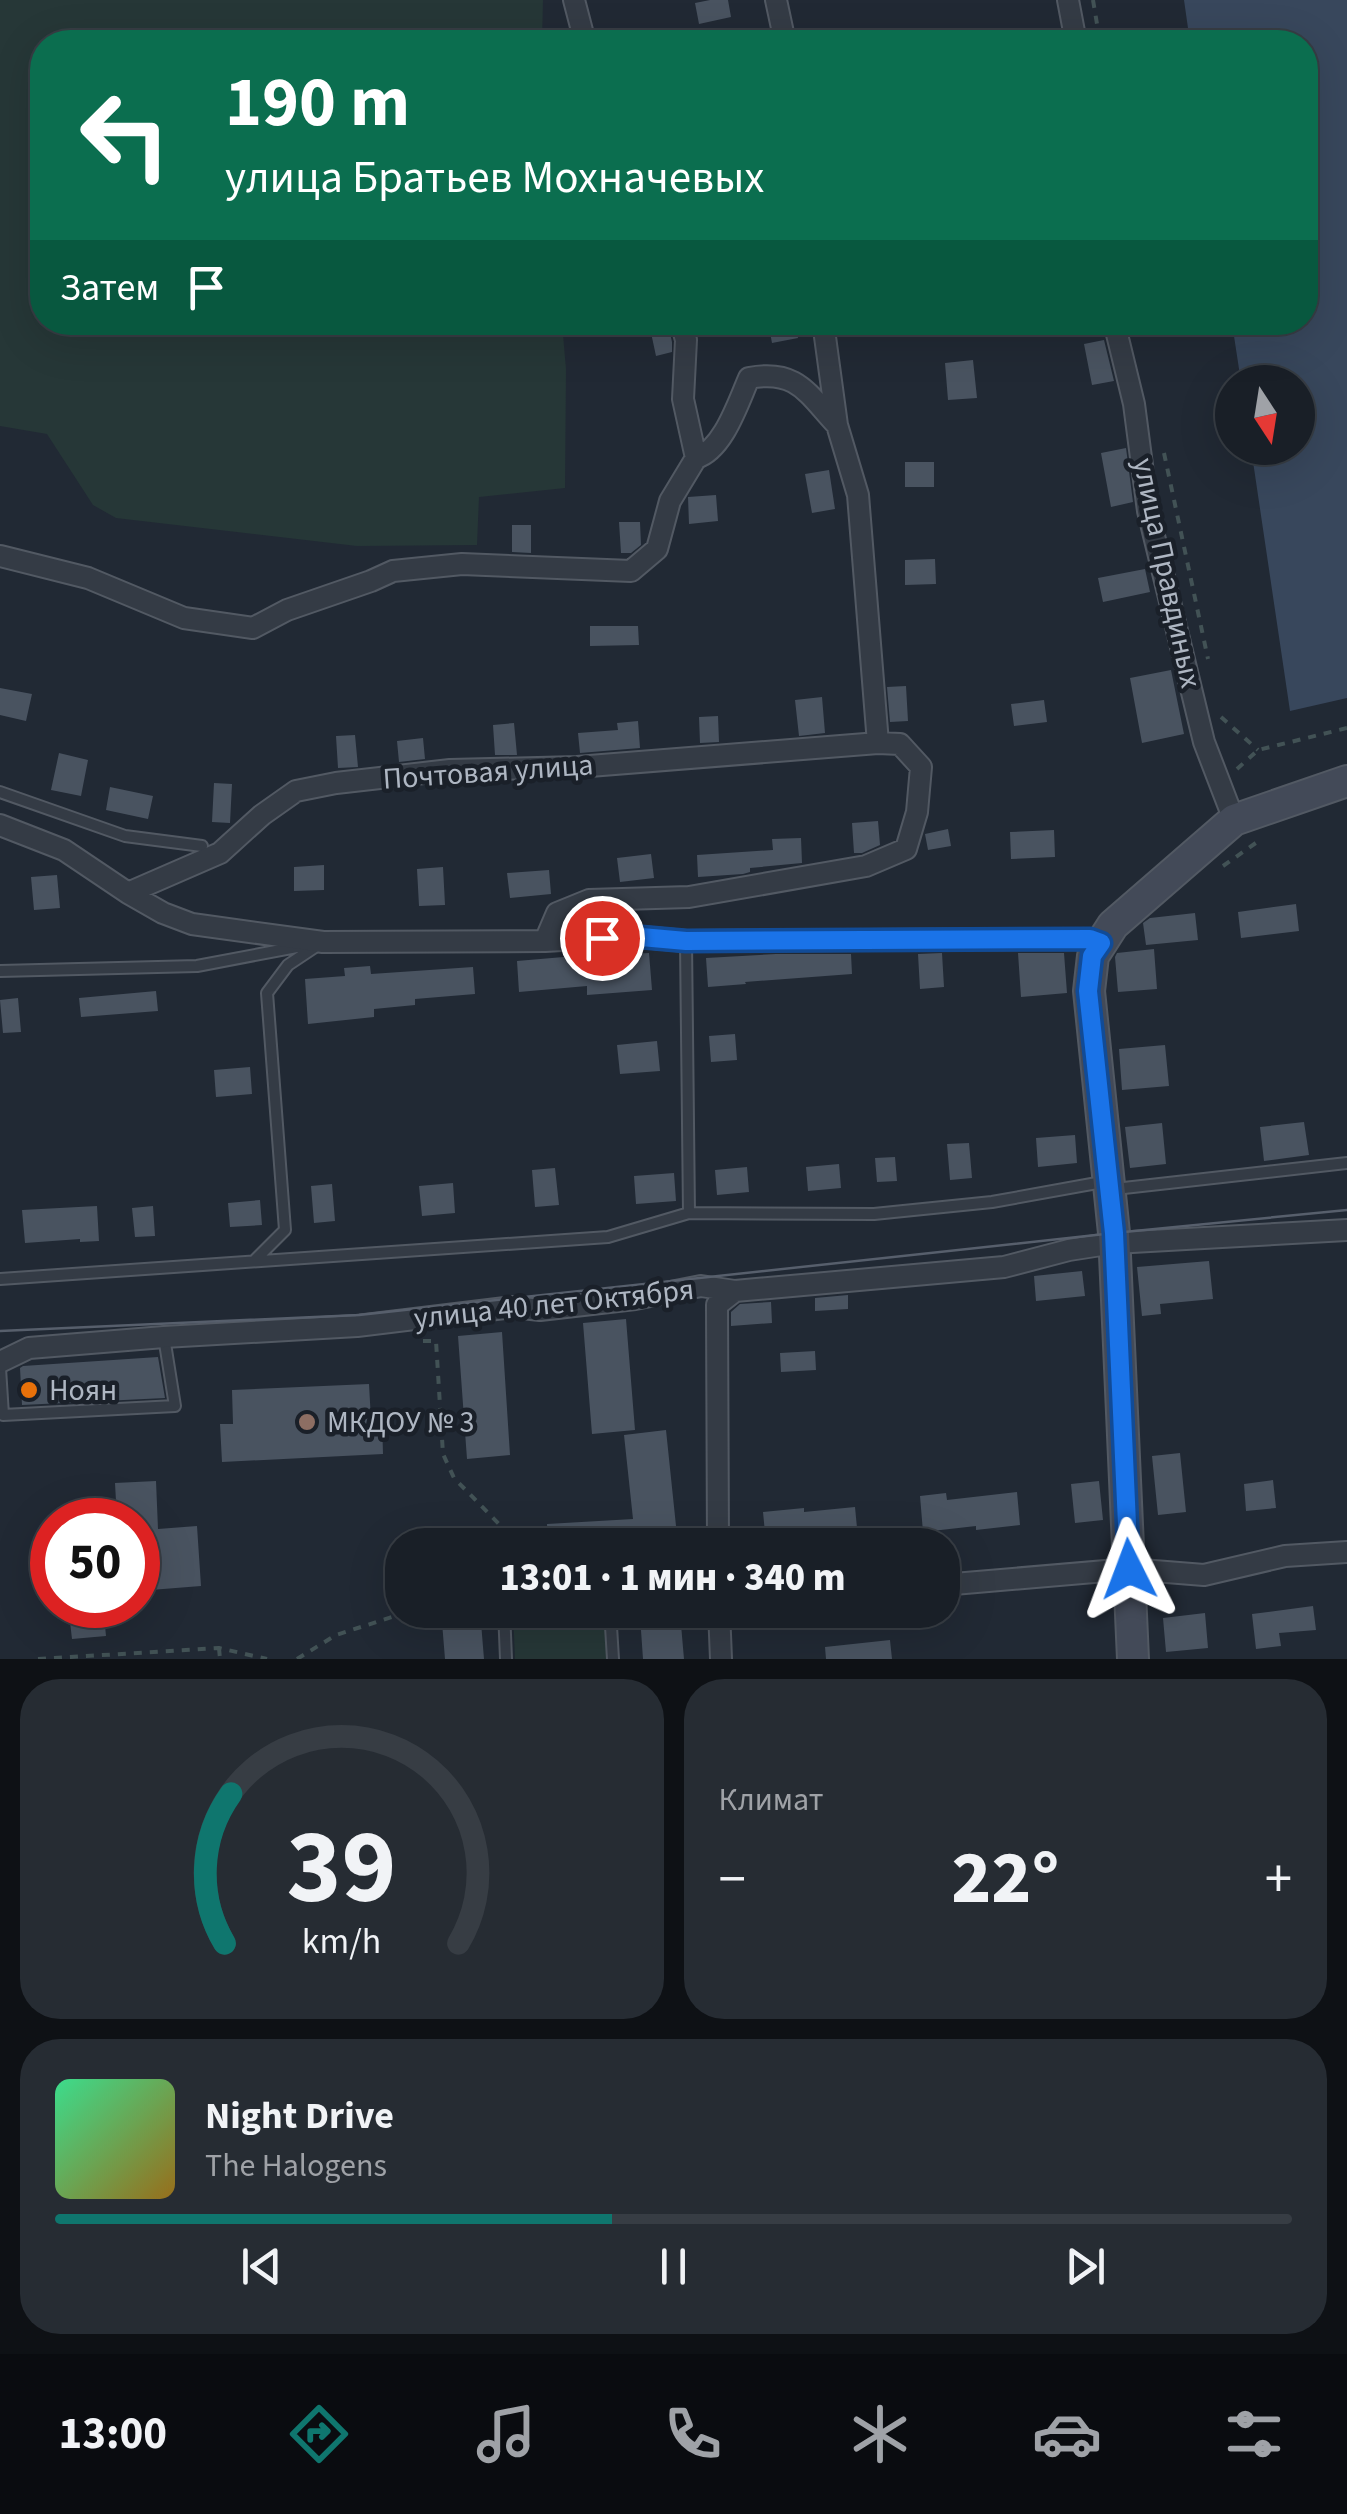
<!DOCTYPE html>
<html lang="ru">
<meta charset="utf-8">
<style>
:root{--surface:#191f27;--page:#262c33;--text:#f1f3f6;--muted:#9fa2a7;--line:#373d44;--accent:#0f766e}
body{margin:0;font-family:"Source Sans 3",sans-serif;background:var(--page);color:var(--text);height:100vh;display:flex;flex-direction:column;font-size:38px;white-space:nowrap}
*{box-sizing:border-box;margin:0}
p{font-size:32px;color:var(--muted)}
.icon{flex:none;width:55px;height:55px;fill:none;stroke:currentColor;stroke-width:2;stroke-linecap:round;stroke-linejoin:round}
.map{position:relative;height:1659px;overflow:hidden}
.drawer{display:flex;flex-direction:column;gap:20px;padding:20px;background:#0e1115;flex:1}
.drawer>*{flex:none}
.banner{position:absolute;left:30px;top:30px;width:1288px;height:305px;border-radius:40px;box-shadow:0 10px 40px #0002,0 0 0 2px var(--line);background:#0b6e4f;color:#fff;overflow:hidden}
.needle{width:65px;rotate:168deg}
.fabs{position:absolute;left:1215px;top:365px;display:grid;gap:20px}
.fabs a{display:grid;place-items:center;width:100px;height:100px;border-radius:50%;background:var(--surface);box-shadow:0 10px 40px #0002,0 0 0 2px var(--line);font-size:50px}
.speed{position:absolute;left:30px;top:1498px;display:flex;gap:20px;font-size:50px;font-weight:700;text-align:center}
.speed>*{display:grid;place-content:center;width:130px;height:130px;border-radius:50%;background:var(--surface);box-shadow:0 10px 40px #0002,0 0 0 2px var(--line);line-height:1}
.speed .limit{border:15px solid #d22;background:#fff;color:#111}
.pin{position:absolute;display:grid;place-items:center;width:85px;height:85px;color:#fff;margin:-42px;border:5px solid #fff;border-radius:50%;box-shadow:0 2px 10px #0007}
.me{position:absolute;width:110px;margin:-55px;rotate:357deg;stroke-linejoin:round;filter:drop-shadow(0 0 8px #0008)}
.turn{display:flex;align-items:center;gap:35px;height:210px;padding:0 30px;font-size:45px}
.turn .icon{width:130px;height:130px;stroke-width:2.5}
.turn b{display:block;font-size:70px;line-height:85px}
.then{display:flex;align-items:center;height:95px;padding:0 30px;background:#0003;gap:20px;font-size:38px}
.big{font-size:75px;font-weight:800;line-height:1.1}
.drawer .widget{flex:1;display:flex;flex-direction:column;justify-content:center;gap:15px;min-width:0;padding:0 35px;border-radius:40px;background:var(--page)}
.drawer .dial{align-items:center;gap:0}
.dial svg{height:260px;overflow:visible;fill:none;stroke:var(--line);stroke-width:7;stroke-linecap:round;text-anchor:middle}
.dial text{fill:var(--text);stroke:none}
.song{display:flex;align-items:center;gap:30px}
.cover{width:120px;height:120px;border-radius:15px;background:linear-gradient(135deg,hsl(150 70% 55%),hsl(40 70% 35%))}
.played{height:10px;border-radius:5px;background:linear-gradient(90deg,var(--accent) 45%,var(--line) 45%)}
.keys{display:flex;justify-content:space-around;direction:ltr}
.heat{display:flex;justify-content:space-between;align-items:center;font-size:55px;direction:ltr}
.drawer .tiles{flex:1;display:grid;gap:20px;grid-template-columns:1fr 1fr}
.widget:last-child{grid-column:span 2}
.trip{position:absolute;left:385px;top:1528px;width:575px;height:100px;border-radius:40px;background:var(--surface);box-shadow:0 10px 40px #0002,0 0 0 2px var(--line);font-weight:800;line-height:100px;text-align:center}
.menu{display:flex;height:160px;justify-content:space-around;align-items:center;background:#0a0c10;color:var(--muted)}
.menu .icon{width:70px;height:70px}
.menu .active{color:var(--accent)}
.menu b{font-size:45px;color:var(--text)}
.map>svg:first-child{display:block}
</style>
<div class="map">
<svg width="1347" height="1659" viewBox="0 0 1347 1659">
<rect width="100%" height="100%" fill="#212934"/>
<!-- green -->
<path fill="#263737" d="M0 0H543L542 42H42V322L562 323 566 369 565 488 479 497 477 545 357 546 116 518 93 505 47 434 0 426Z
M513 1610H608L610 1659H515Z"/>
<!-- water -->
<path fill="#38475c" d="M1184 0H1347V698L1290 711 1251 448H1298V382H1241L1232 323 1305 322V42H1190Z"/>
<!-- building -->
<path fill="#495360" d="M710 0H728L731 17 699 24 695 3Z
M768 322H795L798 338 772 343Z
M668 324 672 342V352L656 356 650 328Z
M1104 340 1114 381 1092 385 1084 344Z
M973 360 977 398 948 400 945 363Z
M1126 448 1133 502 1111 507 1101 453Z
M905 462H934V487H905Z
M829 470 835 509 812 513 805 474Z
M716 495 718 521 689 524 688 497Z
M619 522H640L641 545 631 553H621Z
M512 525H531V553L512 552Z
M935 559 936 584 905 585V560Z
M1145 569 1150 592 1103 602 1098 578Z
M590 626H638L639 645 590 646Z
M1171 670 1184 734 1142 743 1130 678Z
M906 686 908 721 890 722 887 687Z
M0 688 32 694 26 721 0 715Z
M822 697 825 733 799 736 795 700Z
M1044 700 1047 722 1014 726 1011 704Z
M718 716 719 742 700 743 699 717Z
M638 721 640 748 580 753 578 733 618 730 617 723Z
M514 723 517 755H495L493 725Z
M355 735 358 767 338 768 336 736Z
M423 738 425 759 399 762 397 741Z
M59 753 88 760 81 796 51 790Z
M214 783 232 784 230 823 212 822Z
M110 787 153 796 148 819 106 810Z
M878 821 880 845 862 853H854L852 823Z
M948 829 951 846 928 850 925 834Z
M1054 830 1055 857 1011 859 1010 832Z
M801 838 802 863 750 868V872L743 874 698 877 697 855 773 850 772 839Z
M651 854 654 878 620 882 617 858Z
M324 865V890L294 891V867Z
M443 867 445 905 419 906 417 869Z
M549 870 551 894 510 898 507 873Z
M57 875 60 908 34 910 31 877Z
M1296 904 1299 931 1241 938 1238 912Z
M1195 913 1198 940 1146 945 1143 923 1150 918Z
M1154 949 1157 989 1118 992 1115 957 1117 953Z
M610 953 611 955 649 953 652 990 587 995V986L519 992 517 961Z
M942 953 944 987 920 989 918 954Z
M1018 953H1064L1067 993 1021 997Z
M776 954H851L852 974 745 982 746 984 708 987 706 958Z
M370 966 371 974 473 967 475 994 415 999V1005L374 1009V1017L308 1024 305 979 345 976 344 968Z
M156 991 158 1011 81 1017 79 998Z
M18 998 21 1032 3 1033 0 1000Z
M735 1034 737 1060 711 1062 709 1036Z
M657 1041 660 1071 620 1074 617 1045Z
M1165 1045 1169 1086 1122 1090 1119 1049Z
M250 1067 252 1094 216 1097 214 1070Z
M1304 1122 1309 1155 1264 1161 1260 1127Z
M1162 1123 1166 1164 1130 1168 1125 1127Z
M1075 1135 1077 1163 1038 1167 1036 1138Z
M969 1143 972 1178 950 1180 947 1144Z
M895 1157 897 1181 877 1182 875 1158Z
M839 1164 841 1188 808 1191 806 1167Z
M747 1167 749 1192 717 1195 715 1170Z
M555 1168 559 1205 535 1207 532 1170Z
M674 1173 676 1201 636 1204 634 1176Z
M453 1183 455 1213 422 1216 419 1186Z
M332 1184 335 1221 314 1223 311 1186Z
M260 1200 262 1225 230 1227 228 1203Z
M97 1206 99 1241 80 1242V1239L25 1243 22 1210Z
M153 1206 155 1236 135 1237 132 1208Z
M1209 1261 1213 1299 1160 1304 1161 1314 1142 1316 1137 1267Z
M1082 1271 1085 1296 1036 1301 1034 1276Z
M848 1295V1309L815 1311V1298Z
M771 1302 772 1323 731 1326V1312L740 1304Z
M626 1319 635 1430 592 1434 583 1323Z
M502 1332 510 1455 467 1459 458 1336Z
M815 1351 816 1370 781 1372 780 1353Z
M158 1357 165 1398 22 1405 20 1368 23 1366Z
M369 1384 371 1420H382L383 1454 222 1462 220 1424H233L232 1390Z
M666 1430 678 1545H548L547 1524 633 1519 624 1435Z
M1180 1453 1186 1512 1158 1515 1152 1456Z
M1273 1480 1276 1508 1246 1511 1244 1484Z
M156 1481 158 1529 197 1526 201 1586 138 1591V1520H117L115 1483Z
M1099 1481 1103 1520 1075 1523 1071 1484Z
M1017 1492 1020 1525 976 1530V1526L923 1532 920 1496 946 1493 947 1500Z
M855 1507 858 1538 837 1541 836 1536 766 1543 763 1512 804 1508V1512Z
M68 1605H103L106 1636 72 1639Z
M1313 1606 1316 1630 1279 1633 1281 1646 1256 1649 1252 1614Z
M441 1610H480L484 1659H445Z
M806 1610H861V1622L808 1628Z
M680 1613 684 1659H643L640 1616Z
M1205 1613 1208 1648 1166 1652 1163 1618Z
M890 1640 892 1659H826L825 1647Z"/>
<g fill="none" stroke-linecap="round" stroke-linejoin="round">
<defs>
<path id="lane" d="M0 792 125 836 202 846
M686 942 689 1213
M0 971 197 966 302 946
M1115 1189 1347 1163
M254 1261 285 1230 267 993 288 965 318 945
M0 1279 608 1237 689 1213 874 1214 992 1202 1097 1183 1105 1178
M0 1368 3 1415 175 1406 164 1337
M504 1610 506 1659
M610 1610 613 1659"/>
<path id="street" d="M574 0 585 42
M776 0 785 42
M1068 0 1076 42
M681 322 686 340 683 399 696 458
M1114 322 1134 404 1148 511 1204 742 1234 820
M0 556 88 578 184 618 253 628 287 610 371 581 393 571 462 564 631 571 657 549 670 501 696 458C723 450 738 403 749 378 797 369 807 393 837 425
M0 825 64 850 128 893 163 913 192 924 323 942 545 941 557 913 589 900 689 897 866 866 906 849 917 812 921 767 900 744 878 743 858 495 837 425 823 322
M128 893 220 853 262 815 296 791 336 783 450 770 577 767 878 743
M545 941 630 936 686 941 1090 939 1101 943
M0 1362 29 1348 164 1337 357 1326 513 1307 540 1310 635 1299 701 1286 735 1291 1004 1267 1069 1250 1114 1243 1347 1230
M718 1545 717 1305 735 1291
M942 1585 1129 1569 1204 1575 1285 1556 1347 1552
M719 1610 721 1659"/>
<path id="secondary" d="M1133 1659 1114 1233 1089 991 1093 956 1113 925 1234 820 1347 781"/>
</defs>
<!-- lane casing -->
<use href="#lane" stroke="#525963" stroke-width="14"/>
<!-- street casing -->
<use href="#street" stroke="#525963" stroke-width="24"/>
<!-- secondary casing -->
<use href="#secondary" stroke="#525963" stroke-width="34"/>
<!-- path -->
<path stroke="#425255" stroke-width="4" stroke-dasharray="8 8" stroke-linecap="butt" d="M1093 0 1100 42
M1164 453 1208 659
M1221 717 1258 750
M1237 769 1258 750 1347 728
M1223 866 1260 840
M423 1341H436L443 1454 454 1478 500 1525 501 1545
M434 1545 437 1540 501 1541
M219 1648 220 1659
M38 1659 219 1648 267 1659
M297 1659 336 1635 392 1617 402 1599"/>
<!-- lane -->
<use href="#lane" stroke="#343b45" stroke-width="10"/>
<!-- street -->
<use href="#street" stroke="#343b45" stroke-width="20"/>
<!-- secondary -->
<use href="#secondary" stroke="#434a58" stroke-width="30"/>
<!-- tram -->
<path stroke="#575f6c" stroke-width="2.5" d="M0 1331 359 1315 1114 1233 1347 1210"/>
</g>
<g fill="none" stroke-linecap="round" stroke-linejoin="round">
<defs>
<path id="route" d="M602 938 630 936 686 941 1090 939 1101 943 1092 956 1088 991 1114 1233 1129 1569"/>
</defs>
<!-- route casing -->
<use href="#route" stroke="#114b97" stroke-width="25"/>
<!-- route -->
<use href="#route" stroke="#1a73e8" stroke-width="18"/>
</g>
<!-- markers -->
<circle fill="#e8710a" stroke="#1a2029" stroke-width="4" cx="29" cy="1390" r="10"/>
<circle fill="#8d6e63" stroke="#1a2029" stroke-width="4" cx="307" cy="1422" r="10"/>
<g text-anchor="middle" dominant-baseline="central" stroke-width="9" stroke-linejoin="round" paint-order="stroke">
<!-- street labels -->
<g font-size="30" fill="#aeb6c2" stroke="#1a2029">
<text transform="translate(1167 573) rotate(78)">улица Правдиных</text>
<text transform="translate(488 772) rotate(-4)">Почтовая улица</text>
<text transform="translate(554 1304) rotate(-6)">улица 40 лет Октября</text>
</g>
<!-- poi labels -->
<g font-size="30" fill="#aeb6c2" stroke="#1a2029" text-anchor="start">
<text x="49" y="1390">Ноян</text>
<text x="327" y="1422">МКДОУ № 3</text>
</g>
</g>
</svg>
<div class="fabs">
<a><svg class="needle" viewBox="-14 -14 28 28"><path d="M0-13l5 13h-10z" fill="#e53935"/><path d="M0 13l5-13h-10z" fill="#9fa2a7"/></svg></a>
</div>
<div class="speed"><div class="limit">50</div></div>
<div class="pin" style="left:602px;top:938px;background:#d93025"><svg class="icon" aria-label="arrive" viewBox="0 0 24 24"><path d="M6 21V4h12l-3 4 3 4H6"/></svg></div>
<svg class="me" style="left:1129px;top:1569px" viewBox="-20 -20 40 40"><path d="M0-17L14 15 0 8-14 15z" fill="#1a73e8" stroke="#fff" stroke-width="4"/></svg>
<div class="trip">13:01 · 1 мин · 340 m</div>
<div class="banner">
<div class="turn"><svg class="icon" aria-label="left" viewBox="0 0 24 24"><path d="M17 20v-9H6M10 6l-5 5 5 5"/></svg><div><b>190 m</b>улица Братьев Мохначевых</div></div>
<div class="then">Затем<svg class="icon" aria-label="arrive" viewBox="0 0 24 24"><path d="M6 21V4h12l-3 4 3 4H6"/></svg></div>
</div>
</div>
<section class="drawer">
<div class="tiles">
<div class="widget dial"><svg viewBox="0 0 100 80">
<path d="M14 69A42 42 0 1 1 86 69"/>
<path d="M14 69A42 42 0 0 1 16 23" stroke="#0f766e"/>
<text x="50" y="56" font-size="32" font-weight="700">39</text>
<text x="50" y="72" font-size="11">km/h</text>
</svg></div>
<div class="widget"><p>Климат</p>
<div class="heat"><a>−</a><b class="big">22°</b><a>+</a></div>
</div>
<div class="widget">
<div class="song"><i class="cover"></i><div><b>Night Drive</b><p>The Halogens</p></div></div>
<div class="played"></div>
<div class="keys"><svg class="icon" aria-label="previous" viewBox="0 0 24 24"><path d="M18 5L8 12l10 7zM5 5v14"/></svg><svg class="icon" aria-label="pause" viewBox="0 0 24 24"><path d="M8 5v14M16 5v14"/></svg><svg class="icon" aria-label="next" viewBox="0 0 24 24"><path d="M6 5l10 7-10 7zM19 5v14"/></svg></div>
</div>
</div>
</section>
<nav class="menu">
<b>13:00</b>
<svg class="icon active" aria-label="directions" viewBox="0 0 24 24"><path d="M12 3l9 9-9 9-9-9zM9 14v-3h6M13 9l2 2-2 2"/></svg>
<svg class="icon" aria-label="music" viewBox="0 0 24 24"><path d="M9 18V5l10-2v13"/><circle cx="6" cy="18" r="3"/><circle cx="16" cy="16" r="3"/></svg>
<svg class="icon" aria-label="phone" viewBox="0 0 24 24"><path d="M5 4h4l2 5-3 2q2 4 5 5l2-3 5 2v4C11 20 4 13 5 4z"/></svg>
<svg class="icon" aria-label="climate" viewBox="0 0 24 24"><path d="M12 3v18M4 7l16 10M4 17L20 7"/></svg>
<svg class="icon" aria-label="car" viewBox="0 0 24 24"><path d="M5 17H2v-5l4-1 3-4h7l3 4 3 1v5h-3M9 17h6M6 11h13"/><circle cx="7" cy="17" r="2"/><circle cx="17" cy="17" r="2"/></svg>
<svg class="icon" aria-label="filters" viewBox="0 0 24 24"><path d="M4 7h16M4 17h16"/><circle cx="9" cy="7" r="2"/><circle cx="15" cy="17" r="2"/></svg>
</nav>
